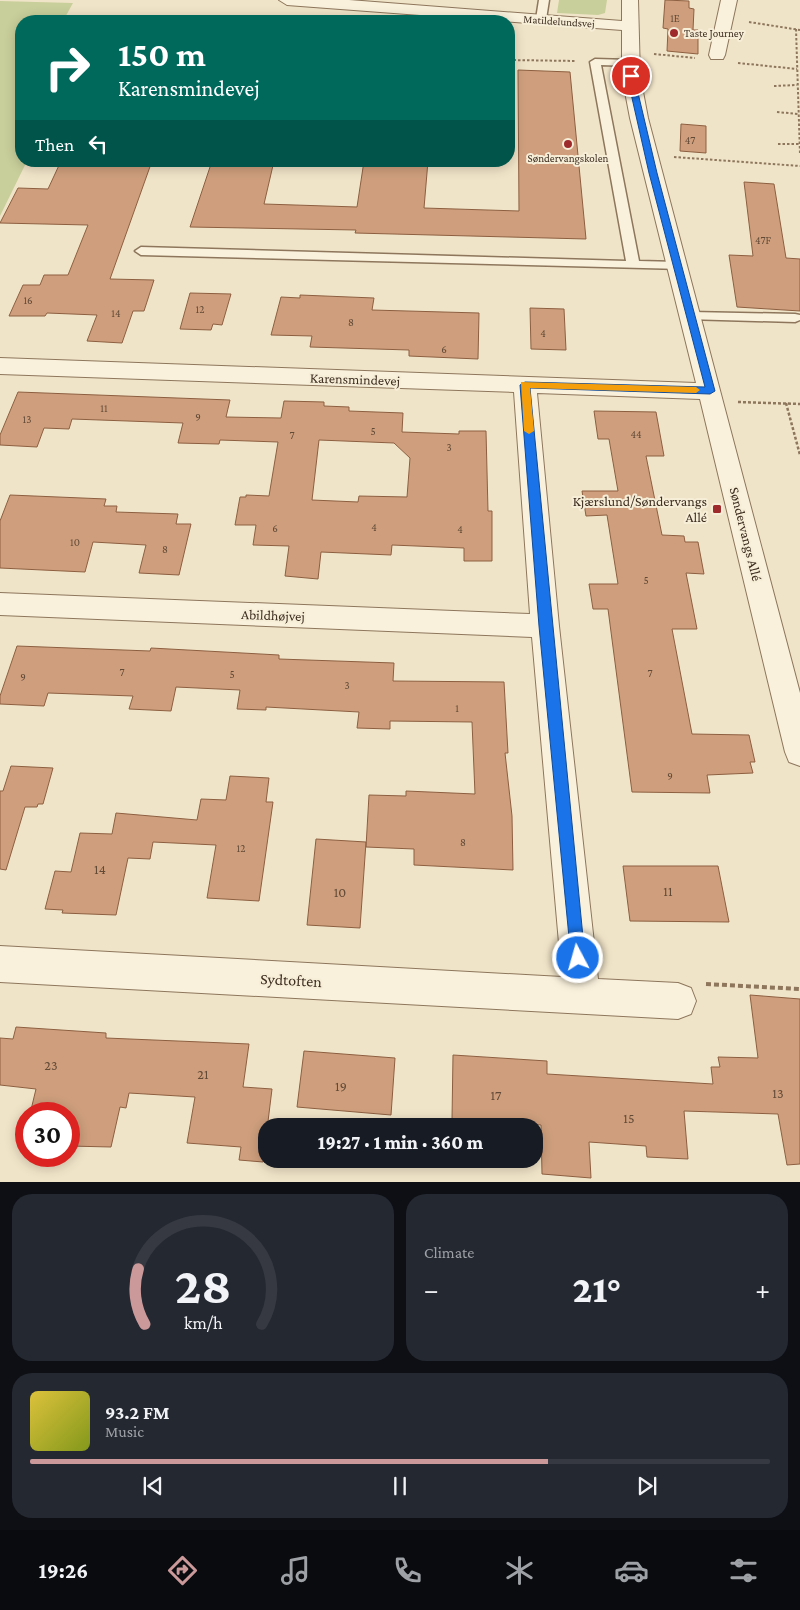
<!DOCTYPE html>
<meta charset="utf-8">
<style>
:root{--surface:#171b24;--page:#242831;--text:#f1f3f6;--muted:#9ea1a6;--line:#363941;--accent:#cc999b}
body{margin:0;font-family:"Crimson Pro",serif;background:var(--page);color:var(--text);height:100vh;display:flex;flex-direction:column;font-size:19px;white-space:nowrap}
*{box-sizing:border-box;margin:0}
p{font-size:16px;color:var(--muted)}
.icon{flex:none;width:28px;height:28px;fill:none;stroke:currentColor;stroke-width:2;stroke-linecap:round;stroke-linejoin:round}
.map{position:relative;height:1182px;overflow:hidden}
.panel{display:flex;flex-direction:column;gap:12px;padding:12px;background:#0d0f14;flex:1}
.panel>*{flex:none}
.banner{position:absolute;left:15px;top:15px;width:500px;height:152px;border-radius:20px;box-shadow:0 2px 12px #0003;background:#00695c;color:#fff;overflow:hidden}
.speed{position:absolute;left:15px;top:1102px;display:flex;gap:10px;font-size:25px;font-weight:700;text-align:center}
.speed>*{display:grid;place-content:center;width:65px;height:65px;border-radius:50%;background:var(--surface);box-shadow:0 2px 12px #0003;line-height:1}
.speed .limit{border:8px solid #d22;background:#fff;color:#111}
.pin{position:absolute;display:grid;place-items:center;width:42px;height:42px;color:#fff;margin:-21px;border:2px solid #fff;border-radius:50%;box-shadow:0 1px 5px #0007}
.me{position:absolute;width:55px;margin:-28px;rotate:354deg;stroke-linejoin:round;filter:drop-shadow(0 0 4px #0008)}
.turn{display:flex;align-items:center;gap:18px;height:105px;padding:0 20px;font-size:22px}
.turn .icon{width:65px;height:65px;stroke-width:2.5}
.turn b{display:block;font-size:35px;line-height:42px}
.then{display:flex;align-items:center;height:48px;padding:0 20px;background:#0003;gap:10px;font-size:19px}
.big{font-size:38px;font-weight:800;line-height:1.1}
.panel .card{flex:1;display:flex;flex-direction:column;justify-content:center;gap:8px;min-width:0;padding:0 18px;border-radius:20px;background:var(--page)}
.panel .dial{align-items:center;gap:0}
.dial svg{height:130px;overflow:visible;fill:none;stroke:var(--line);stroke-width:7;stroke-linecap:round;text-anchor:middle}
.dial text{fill:var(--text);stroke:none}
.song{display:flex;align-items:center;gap:15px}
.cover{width:60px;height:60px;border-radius:8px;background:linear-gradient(135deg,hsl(50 70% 55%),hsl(70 70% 35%))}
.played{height:5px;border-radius:2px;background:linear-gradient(90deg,var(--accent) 70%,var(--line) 70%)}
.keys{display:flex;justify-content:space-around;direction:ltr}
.heat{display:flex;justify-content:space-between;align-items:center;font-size:28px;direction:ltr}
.panel .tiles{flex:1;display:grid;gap:12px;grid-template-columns:1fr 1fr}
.card:last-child{grid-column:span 2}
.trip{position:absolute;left:258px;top:1118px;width:285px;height:50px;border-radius:20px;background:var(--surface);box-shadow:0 2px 12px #0003;font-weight:800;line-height:50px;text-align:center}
.menu{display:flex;height:80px;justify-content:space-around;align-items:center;background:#090b0e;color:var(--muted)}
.menu .icon{width:35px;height:35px}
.menu .active{color:var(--accent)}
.menu b{font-size:22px;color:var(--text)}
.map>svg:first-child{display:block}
</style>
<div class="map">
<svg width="800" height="1183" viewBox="0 0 800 1183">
<rect width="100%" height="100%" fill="#f0e4c8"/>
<!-- green -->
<path fill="#c9cf9b" d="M559 0H607L605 13 598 15 557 13Z
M0 1 73 3 63 21H21V161H27L0 216Z"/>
<!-- building -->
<path fill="#cf9f7d" stroke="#8d5f41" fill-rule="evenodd" d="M665 0 689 1V8L694 9 693 30H698V54L667 51 668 29 663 28Z
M518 70 570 72 586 239 355 233 356 230 190 227 212 161H274L264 204 357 207 364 161H428L424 208 519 211Z
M681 124 706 126V153L680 151Z
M61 161H152L110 279 154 280 144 311H133L122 343 87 341 97 315 47 313 45 316H9L23 285H40L44 275H68L88 225 0 223 18 188 48 189Z
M744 182 774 184 786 258 800 259V311L737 307 729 255 753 256Z
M190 293 231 294 222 325 213 324 211 330 180 329Z
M300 295 374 298 372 310 479 313 478 359 409 356V350L310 347 312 336 271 335 281 297 300 298Z
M530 308 564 309 566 350 531 349Z
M18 392 230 400 226 417 281 418 284 401 324 402V406L349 407V411L403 413 402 432 459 434V431H486L488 511H492V561H464V548L392 545 391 555 321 552 318 579 285 576 289 546 253 545 256 525H235L240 497H246V495L269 496 278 442 220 440 219 444 178 443 183 423 72 419 69 429 44 428 37 447 0 445V435ZM319 440 394 443 410 458 407 497 359 496 358 502 312 500Z
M594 411 656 412 664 456H646L662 535 684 536 685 542H698L704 574 686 573 697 629H672L692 734 749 735 755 762H750L753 773 707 775 710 793 632 792 608 609H593L589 584H618L607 515 586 516 582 491H618L609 439H598Z
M10 495 106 499 104 506H117L116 512 178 514 176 524H191L179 575 139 573 146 545 93 542 85 572 0 568V521Z
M17 646 150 651 151 648 279 655V659L394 663 393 681 504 682 508 753H505L512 816 513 870 414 865V849L366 847 369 795 406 796V791L475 794 472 722 390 721V729L357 728 359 712 266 707V710L237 709 240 690 176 687 171 711 129 709 133 696 48 693 44 706 0 704V696Z
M11 766 53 768 43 804H38L37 807H25L6 870 0 869V791H3Z
M230 776 269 778 266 802H273L259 901 207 898 216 845 153 842 150 859 128 858 116 915 62 913 63 910 45 909 55 871 71 872 80 833 112 834 116 813 197 820 201 799 226 800Z
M316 839 366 842 360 928 307 925Z
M623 866H718L729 922 630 921Z
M750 995 800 999V1164L787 1165 778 1114 684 1111 688 1159 647 1157 646 1146 589 1142 591 1178 542 1174 541 1125 452 1119 453 1055 547 1061V1074L713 1084 711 1067H720L718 1057 758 1058Z
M16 1027 106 1033V1038L249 1044 243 1087 272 1089 263 1162 239 1160 241 1147 187 1143 195 1097 129 1093 126 1108 120 1107 111 1147 69 1146V1114H30L36 1089 0 1085V1038L13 1039Z
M304 1051 395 1058 391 1115 297 1107Z"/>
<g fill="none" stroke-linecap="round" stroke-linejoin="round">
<defs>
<path id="service" d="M539 0H549L546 19 541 22 536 19Z
M595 59 630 60 635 63 630 66 601 65 639 261 678 262 682 263 684 266 682 269 141 255 135 251 141 247 626 261 590 62Z
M691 312 795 314 800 315V320L795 322 686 319 685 316 686 313Z"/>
<path id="minor" d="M279 0H349L622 21V0H638L640 76 648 118 800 693V766L789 762 785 752 700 399 537 393 559 626 598 979 678 983 691 988 696 1001 691 1014 678 1019 0 982V946L562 977 532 637 0 615V593L530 614 514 392 0 374V358L696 383 630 118 622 76V30L287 5Z
M721 0H737L725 55 723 59H711L709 55Z"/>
</defs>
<!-- service casing -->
<use href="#service" stroke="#8d765c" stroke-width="3"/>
<!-- minor casing -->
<use href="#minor" stroke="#8d765c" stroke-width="2"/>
<!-- path-far2 -->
<path stroke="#8d765c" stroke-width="2" stroke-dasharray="2.5 2" stroke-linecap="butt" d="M749 22 800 30
M796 29 800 154
M654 54 695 58
M509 60 576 61
M738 63 797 69
M774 86 797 85
M777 112 798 114
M778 144H800
M674 157 800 166"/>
<!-- path-far1 -->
<path stroke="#8d765c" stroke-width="2.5" stroke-dasharray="3 2" stroke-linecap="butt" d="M738 402 800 404
M786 403 800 455"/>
<!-- path -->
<path stroke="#8d765c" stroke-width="4" stroke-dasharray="5 3" stroke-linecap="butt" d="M706 984 800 989"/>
<!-- service -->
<use href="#service" fill="#faf1dc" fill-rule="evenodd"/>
<!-- minor -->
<use href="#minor" fill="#faf1dc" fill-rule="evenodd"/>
</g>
<!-- route -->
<path fill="#1a73e8" stroke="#114b97" d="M631 74 634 76 657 173 715 391 710 394 530 388 585 958 583 963 578 965 573 963 571 958 539 626 520 385 525 382 705 387 649 173 627 76Z"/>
<!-- slow -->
<path fill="#f59e0b" d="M521 382 696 387 700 390 696 393 530 388 534 431 529 434 524 431Z"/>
<!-- markers -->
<g fill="#9e2a2b" stroke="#f7eed8" stroke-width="2">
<circle cx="674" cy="33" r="5"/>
<circle cx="568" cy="144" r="5"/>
<rect x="712" y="504" width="10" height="10" rx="2.5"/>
</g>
<g text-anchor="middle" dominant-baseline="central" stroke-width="4" stroke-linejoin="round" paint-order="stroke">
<!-- number labels -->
<g font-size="11" fill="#624a37">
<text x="675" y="18">1E</text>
<text x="690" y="140">47</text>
<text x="763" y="240">47F</text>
<text x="28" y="300">16</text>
<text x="200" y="309">12</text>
<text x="116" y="313">14</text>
<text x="351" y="322">8</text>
<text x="543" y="333">4</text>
<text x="444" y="349">6</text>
<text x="104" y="408">11</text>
<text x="198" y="417">9</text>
<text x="27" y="419">13</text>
<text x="373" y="431">5</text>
<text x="636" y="434">44</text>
<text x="292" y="435">7</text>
<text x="449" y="447">3</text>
<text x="374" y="527">4</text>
<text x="275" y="528">6</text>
<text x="460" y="529">4</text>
<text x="75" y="542">10</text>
<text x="165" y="549">8</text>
<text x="646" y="580">5</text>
<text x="122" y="672">7</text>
<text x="650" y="673">7</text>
<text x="232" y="674">5</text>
<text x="23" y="677">9</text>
<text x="347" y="685">3</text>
<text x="457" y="708">1</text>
<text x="670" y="776">9</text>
<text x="463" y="842">8</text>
<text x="241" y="848">12</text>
</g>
<!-- far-street labels -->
<g font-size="11" fill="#3d2e20" stroke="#f7eed8">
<text transform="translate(559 21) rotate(4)">Matildelundsvej</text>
</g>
<!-- far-poi labels -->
<g font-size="11" fill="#3d2e20" stroke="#f7eed8" text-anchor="start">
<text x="684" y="33">Taste Journey</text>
<text x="568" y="158" text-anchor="middle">Søndervangskolen</text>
</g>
<!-- street labels -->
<g font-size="14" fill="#3d2e20" stroke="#f7eed8">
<text transform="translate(355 379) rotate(2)">Karensmindevej</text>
<text transform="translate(746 534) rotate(76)">Søndervangs Allé</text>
<text transform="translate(273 615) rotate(2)">Abildhøjvej</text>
</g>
<!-- poi labels -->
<g font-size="14" fill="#3d2e20" stroke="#f7eed8" text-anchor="end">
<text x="707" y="501">Kjærslund/Søndervangs<tspan x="707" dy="16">Allé</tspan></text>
</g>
<!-- near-number labels -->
<g font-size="14" fill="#624a37">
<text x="100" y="869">14</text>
<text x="668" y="891">11</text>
<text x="340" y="892">10</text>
<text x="51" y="1065">23</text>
<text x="203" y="1074">21</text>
<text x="341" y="1086">19</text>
<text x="778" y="1093">13</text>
<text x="496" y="1095">17</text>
<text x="629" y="1118">15</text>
</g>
<!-- near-street labels -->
<g font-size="16" fill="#3d2e20" stroke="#f7eed8">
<text transform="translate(291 980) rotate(3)">Sydtoften</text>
</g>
</g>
</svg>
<div class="speed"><div class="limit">30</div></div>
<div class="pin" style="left:631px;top:76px;background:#d93025"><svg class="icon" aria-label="arrive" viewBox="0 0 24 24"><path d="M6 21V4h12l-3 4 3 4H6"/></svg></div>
<svg class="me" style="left:578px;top:958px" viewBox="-20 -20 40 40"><circle r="17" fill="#1a73e8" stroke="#fff" stroke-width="3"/><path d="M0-11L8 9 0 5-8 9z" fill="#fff"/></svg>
<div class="trip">19:27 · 1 min · 360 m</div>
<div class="banner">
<div class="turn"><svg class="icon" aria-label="right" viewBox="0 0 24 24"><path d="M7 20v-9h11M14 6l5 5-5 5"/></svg><div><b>150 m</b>Karensmindevej</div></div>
<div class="then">Then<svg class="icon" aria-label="left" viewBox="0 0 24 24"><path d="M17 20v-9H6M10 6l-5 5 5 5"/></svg></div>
</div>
</div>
<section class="panel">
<div class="tiles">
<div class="card dial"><svg viewBox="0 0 100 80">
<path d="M14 69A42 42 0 1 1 86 69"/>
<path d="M14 69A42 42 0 0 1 10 35" stroke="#cc999b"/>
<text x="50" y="56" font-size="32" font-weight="700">28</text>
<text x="50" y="72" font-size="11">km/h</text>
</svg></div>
<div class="card"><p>Climate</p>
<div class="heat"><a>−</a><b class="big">21°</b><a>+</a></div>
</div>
<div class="card">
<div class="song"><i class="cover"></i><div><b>93.2 FM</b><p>Music</p></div></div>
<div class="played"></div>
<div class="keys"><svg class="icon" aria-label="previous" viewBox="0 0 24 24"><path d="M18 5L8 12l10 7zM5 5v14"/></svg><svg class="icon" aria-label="pause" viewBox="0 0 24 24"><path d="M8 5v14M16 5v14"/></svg><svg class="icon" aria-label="next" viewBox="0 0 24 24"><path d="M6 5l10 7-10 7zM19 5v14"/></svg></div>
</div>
</div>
</section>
<nav class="menu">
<b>19:26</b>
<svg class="icon active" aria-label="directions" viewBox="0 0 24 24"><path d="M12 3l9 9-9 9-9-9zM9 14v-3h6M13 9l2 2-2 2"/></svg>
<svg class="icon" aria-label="music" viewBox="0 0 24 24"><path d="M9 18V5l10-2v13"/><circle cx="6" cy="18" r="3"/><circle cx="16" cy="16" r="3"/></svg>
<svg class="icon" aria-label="phone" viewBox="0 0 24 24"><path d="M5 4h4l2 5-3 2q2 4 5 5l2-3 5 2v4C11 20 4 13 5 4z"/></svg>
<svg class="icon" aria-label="climate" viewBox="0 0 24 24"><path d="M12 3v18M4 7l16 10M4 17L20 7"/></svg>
<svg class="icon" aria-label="car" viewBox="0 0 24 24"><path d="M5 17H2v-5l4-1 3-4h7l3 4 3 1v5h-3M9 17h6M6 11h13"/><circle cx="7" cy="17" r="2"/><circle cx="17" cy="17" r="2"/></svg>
<svg class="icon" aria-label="filters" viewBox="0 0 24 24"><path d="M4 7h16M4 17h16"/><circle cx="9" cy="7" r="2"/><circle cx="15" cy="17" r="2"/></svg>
</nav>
